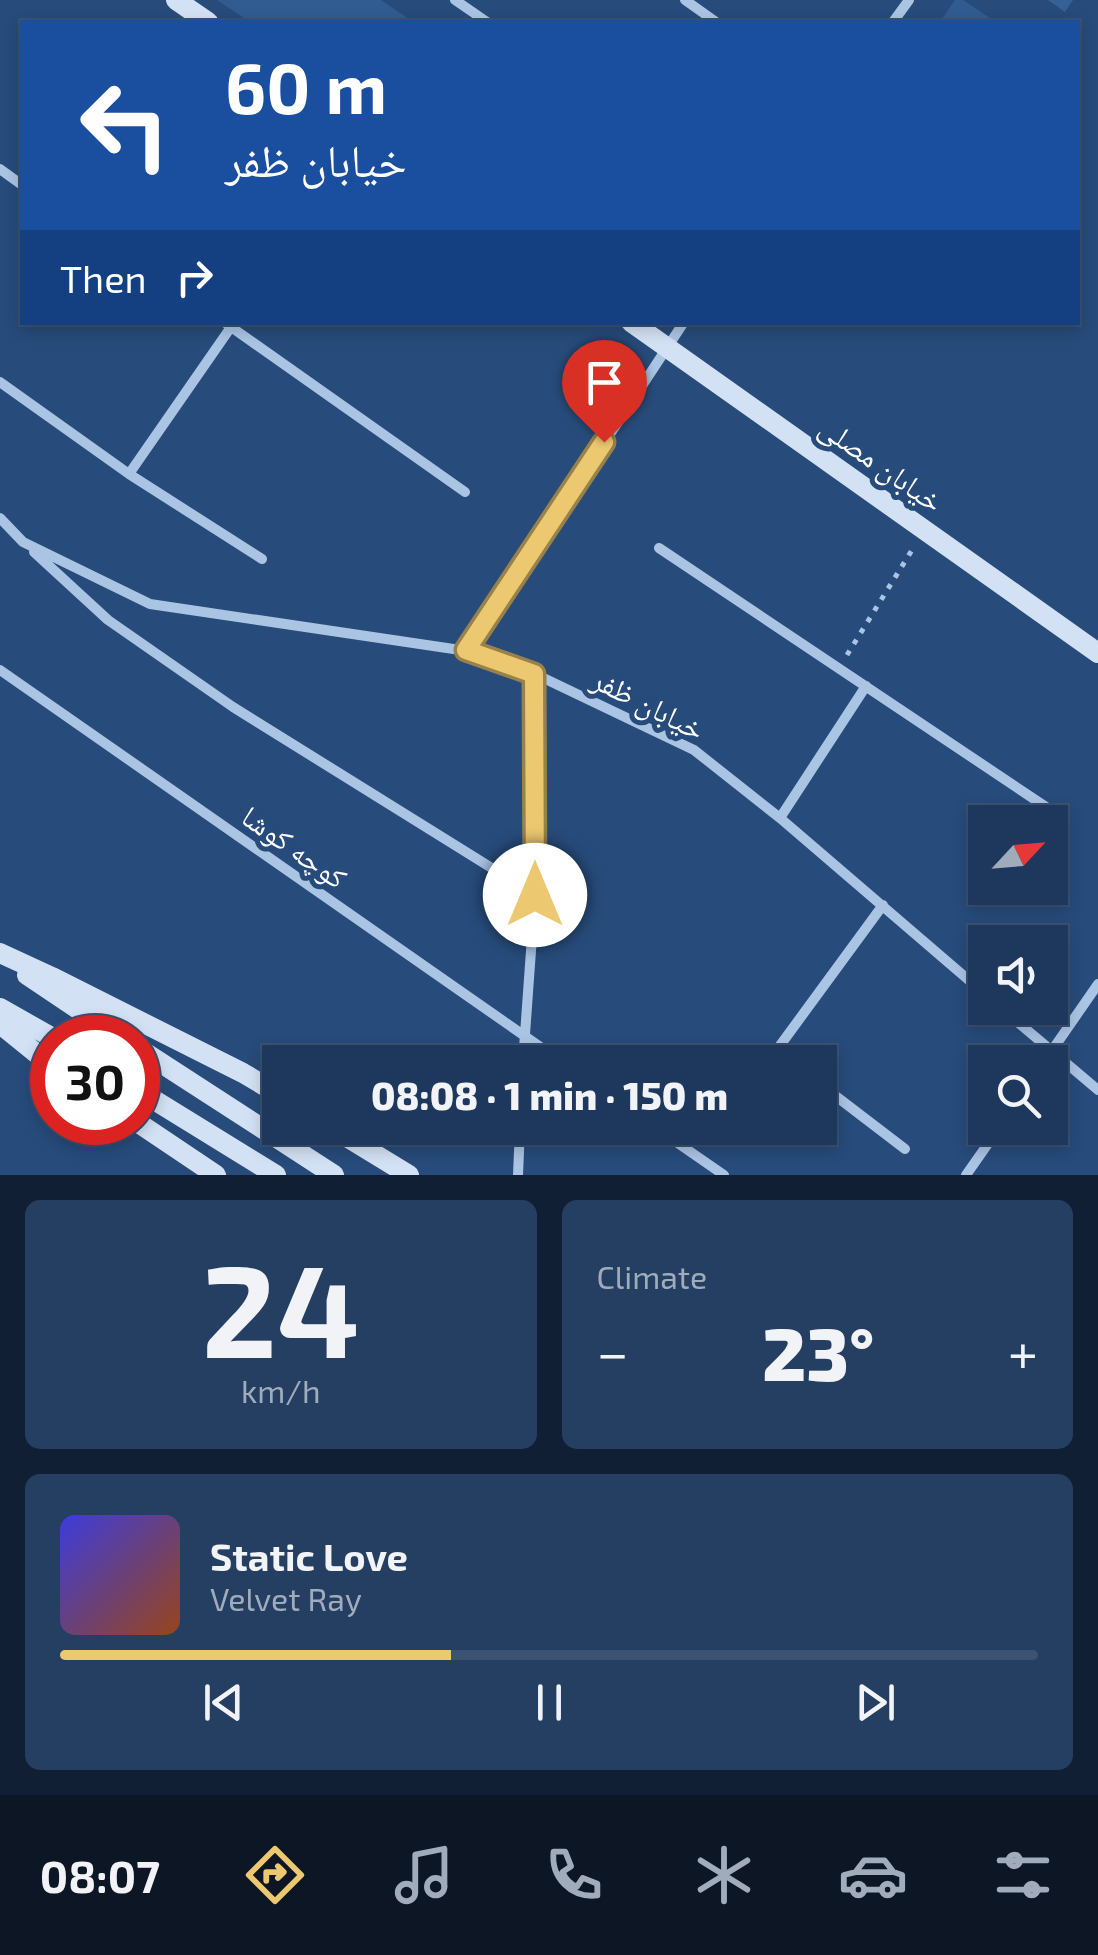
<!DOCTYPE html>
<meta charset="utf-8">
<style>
:root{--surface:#1d385c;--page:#253f62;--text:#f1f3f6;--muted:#a0acbb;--line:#3b5272;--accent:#ecc870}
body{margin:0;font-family:"Exo 2","Noto Naskh Arabic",sans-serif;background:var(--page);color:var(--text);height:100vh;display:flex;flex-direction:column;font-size:38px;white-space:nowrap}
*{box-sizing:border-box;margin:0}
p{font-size:32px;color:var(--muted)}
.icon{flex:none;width:55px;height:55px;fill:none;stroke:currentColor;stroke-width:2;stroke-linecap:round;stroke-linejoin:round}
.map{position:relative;height:1175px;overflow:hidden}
.details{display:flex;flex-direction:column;gap:25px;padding:25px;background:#101f33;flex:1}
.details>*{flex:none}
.banner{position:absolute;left:20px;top:20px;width:1060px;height:305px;border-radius:0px;box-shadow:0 5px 15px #0003,0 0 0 2px var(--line);background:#1a4fa0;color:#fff;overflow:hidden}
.needle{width:65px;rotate:64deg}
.controls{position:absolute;left:968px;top:805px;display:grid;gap:20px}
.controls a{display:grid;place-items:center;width:100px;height:100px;border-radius:0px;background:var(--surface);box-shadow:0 5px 15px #0003,0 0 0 2px var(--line);font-size:50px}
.speed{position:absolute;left:30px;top:1015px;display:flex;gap:20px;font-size:50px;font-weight:700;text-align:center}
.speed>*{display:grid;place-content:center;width:130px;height:130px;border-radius:50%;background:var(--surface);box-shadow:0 5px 15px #0003,0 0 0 2px var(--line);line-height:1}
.speed .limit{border:15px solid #d22;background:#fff;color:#111}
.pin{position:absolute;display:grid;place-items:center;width:85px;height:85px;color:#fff;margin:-102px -42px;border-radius:50% 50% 50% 0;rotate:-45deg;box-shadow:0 0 10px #0007}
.pin .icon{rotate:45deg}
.me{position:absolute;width:110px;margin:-55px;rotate:0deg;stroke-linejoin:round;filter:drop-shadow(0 0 8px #0008)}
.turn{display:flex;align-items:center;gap:35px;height:210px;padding:0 40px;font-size:45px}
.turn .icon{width:130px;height:130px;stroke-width:2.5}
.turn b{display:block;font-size:70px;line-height:85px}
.then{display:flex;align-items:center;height:95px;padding:0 40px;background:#0003;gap:20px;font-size:38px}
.big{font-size:75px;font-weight:800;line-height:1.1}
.details .tile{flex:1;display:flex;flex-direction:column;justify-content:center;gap:15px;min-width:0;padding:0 35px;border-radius:15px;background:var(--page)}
.details .dial{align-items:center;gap:0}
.dial b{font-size:130px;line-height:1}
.song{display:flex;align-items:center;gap:30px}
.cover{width:120px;height:120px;border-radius:15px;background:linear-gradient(135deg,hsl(240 70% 55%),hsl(20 70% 35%))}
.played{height:10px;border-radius:5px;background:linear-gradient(90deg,var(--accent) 40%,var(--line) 40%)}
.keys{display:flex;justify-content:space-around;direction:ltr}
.heat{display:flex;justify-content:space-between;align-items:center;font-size:55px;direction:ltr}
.details .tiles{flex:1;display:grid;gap:25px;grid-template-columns:1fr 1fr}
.tile:last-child{grid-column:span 2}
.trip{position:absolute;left:262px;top:1045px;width:575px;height:100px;border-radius:0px;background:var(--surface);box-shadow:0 5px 15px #0003,0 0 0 2px var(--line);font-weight:800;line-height:100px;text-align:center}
.tabs{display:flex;height:160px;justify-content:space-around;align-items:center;background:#0c1625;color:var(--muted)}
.tabs .icon{width:70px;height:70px}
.tabs .active{color:var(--accent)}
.tabs b{font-size:45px;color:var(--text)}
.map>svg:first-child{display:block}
</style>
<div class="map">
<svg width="1098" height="1175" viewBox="0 0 1098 1175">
<rect width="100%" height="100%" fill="#274b7a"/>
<!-- green -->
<path fill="#315c91" d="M217 0H381L413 22H250Z
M955 0H963L996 22H940Z"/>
<!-- building -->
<path fill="#376196" d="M1048 0H1073L1065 12Z"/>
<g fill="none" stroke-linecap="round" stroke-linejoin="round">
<!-- path -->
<path stroke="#aac4e3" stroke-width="5" stroke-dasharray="5 8" stroke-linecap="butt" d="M847 655 912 550"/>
<!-- street -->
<path stroke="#aac4e3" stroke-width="10" d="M455 0 487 22
M685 0 716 22
M893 22 909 0
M0 169 22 185
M224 322 465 492
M0 382 129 474 262 559
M129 474 231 327
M0 518 23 542 150 604 467 651 535 674 694 750 780 818 985 994
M659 548 1052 811
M34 552 108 620 233 707 535 895
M467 651 684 322
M0 670 562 1062
M780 818 866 686
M1001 1008 1098 1090
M523 1062 535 895V674
M792 1062 776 1051 883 905
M1044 1062 1098 984
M820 1084 905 1149
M656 1128 724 1175
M518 1175 520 1128
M966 1175 999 1128"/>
<!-- secondary -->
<path stroke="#d3e1f4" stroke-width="20" d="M176 0 208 22
M631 322 1098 653
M0 953 52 977 243 1073 280 1095
M27 975 121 1038
M0 1008 53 1038
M0 1024 52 1066
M138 1048 334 1175
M138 1090 276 1175
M137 1122 216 1175
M332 1128 409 1175"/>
</g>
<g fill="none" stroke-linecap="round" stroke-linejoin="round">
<defs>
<path id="route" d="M535 895 534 674 466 650 604 442"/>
</defs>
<!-- route casing -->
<use href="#route" stroke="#998249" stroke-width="25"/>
<!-- route -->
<use href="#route" stroke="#ecc870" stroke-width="18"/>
</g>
<g text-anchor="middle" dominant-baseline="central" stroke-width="10" stroke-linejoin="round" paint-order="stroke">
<!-- street labels -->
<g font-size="30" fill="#fff" stroke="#274b7a">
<text transform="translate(882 463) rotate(35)">خیابان مصلی</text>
<text transform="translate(649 703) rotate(27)">خیابان ظفر</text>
<text transform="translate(295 846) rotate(35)">کوچه کوشا</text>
</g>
</g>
</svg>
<div class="controls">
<a><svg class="needle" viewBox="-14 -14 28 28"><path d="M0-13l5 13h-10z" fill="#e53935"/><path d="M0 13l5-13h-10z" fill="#a0acbb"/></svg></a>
<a><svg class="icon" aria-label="sound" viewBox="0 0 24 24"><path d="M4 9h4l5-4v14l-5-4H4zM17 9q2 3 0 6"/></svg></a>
<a><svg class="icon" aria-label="search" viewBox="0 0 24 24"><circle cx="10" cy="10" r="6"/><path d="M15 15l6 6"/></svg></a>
</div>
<div class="speed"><div class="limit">30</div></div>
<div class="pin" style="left:604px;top:442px;background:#d93025"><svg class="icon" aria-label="arrive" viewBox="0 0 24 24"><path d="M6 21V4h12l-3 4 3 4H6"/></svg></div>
<svg class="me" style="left:535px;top:895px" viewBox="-20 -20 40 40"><circle r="19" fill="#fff"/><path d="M0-13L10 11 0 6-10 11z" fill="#ecc870"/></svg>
<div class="trip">08:08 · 1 min · 150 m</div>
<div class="banner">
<div class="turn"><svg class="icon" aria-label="left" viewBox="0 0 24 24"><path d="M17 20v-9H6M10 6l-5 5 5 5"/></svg><div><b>60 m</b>خیابان ظفر</div></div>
<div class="then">Then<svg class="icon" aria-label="right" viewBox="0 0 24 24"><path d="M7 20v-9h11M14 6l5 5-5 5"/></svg></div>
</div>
</div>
<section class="details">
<div class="tiles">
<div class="tile dial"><b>24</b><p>km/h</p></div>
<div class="tile"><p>Climate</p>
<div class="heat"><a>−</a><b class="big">23°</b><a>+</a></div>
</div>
<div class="tile">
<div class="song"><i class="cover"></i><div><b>Static Love</b><p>Velvet Ray</p></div></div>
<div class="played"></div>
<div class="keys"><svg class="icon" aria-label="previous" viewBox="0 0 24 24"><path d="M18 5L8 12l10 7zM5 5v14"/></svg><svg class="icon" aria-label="pause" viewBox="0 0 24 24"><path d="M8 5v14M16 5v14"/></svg><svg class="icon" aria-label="next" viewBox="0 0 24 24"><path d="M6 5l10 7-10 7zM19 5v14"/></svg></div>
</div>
</div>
</section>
<nav class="tabs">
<b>08:07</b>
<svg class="icon active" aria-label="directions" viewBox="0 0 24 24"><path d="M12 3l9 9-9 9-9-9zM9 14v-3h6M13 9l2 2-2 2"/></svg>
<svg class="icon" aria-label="music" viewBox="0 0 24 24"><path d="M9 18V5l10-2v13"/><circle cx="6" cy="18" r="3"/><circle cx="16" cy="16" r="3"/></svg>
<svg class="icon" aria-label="phone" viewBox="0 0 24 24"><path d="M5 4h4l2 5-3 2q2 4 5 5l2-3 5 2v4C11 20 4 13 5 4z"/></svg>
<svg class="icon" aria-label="climate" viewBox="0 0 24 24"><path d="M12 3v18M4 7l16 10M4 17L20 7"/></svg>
<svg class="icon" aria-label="car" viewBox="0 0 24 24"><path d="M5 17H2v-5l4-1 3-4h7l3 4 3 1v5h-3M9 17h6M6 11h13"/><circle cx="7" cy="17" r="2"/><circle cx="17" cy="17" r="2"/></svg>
<svg class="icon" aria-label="filters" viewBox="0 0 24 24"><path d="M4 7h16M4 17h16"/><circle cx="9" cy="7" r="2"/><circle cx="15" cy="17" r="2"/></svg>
</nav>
